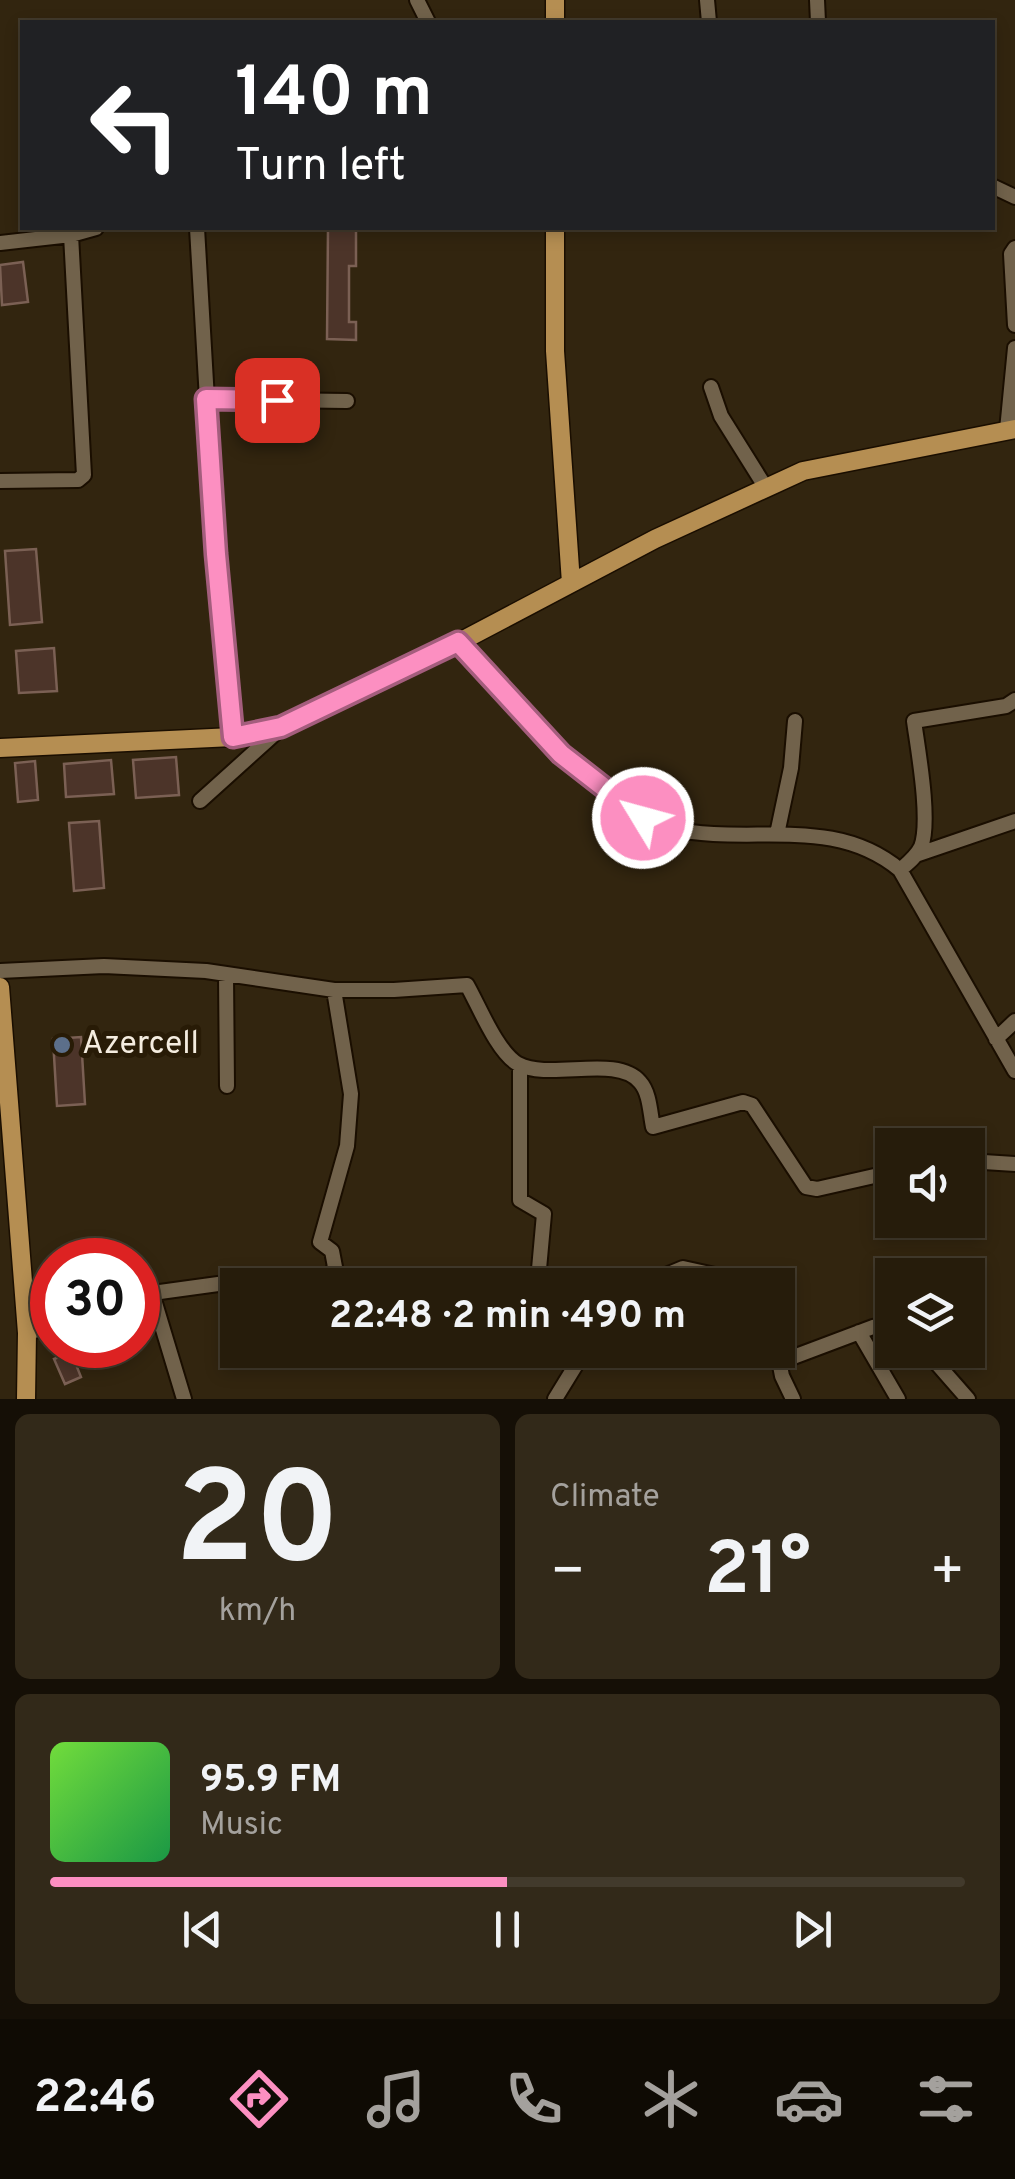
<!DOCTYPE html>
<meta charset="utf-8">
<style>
:root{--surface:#261c0b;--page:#322919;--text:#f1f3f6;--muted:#a4a19d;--line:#423a2c;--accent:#fc8fc1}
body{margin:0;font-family:Overpass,sans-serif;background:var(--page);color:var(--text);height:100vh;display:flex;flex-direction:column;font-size:38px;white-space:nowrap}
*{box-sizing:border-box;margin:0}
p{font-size:32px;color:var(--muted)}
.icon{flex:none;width:55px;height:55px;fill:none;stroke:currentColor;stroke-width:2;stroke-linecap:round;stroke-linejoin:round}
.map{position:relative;height:1399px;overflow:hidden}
.side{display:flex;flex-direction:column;gap:15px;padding:15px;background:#150f06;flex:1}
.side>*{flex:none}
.top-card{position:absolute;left:20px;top:20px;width:975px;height:210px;border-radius:0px;box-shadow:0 5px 15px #0003,0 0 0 2px var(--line);background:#202124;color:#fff;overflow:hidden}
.fabs{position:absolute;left:875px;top:1128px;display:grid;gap:20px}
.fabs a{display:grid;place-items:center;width:110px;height:110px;border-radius:0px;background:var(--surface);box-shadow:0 5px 15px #0003,0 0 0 2px var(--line);font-size:50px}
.speed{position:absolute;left:30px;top:1238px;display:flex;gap:20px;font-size:50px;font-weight:700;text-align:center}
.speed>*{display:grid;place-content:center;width:130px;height:130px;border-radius:50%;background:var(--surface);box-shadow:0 5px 15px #0003,0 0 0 2px var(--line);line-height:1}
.speed .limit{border:15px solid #d22;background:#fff;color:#111}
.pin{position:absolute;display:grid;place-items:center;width:85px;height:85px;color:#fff;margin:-42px;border-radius:20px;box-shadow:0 5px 15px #0006}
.me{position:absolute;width:110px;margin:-55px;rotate:307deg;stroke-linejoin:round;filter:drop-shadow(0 0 8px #0008)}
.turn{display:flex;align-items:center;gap:35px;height:210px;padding:0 50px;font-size:45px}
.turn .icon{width:130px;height:130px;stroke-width:2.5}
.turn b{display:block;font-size:70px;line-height:85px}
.big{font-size:75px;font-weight:700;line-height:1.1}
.side .tile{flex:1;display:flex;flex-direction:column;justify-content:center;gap:15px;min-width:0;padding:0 35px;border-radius:15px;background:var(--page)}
.side .dial{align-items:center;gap:0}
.dial b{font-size:130px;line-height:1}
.song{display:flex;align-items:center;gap:30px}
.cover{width:120px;height:120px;border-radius:15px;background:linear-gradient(135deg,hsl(100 70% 55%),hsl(140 70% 35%))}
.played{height:10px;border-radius:5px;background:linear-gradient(90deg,var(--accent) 50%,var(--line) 50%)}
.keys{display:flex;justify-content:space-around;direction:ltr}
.heat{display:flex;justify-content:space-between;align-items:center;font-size:55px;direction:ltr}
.side .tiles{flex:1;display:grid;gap:15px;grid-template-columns:1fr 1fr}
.tile:last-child{grid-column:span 2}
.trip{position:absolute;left:220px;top:1268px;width:575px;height:100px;border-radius:0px;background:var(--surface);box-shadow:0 5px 15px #0003,0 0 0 2px var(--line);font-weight:700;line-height:100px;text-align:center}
.dock{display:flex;height:160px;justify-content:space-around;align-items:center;background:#0f0b04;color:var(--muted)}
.dock .icon{width:70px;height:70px}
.dock .current{color:var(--accent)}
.dock b{font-size:45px;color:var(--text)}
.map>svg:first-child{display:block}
</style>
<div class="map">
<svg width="1015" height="1399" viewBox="0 0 1015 1399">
<rect width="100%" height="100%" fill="#32250f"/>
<!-- building -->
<path fill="#4c3429" stroke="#7b6054" stroke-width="2.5" d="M328 228H356V266H349V322H356V340L327 339Z
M23 262 28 302 2 305 0 265Z
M36 549 42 622 10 625 5 551Z
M54 648 57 691 19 693 16 651Z
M176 757 179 795 136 798 133 760Z
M111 760 114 794 66 797 64 764Z
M35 761 38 800 18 802 15 763Z
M99 821 104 888 74 891 69 823Z
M81 1037 85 1104 57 1106 53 1039Z
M71 1352 81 1377 65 1384 54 1359Z"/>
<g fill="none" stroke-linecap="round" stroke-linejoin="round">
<defs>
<path id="minor" d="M417 0 428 22
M707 0 709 22
M817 0 818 22
M992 186 1015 197
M197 228 216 554 233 737
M0 243 71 235 96 228
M1015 248 1011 254 1015 325
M711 387 721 416 766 488
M206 399 347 401
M1007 430 1015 348
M0 481 78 480 84 475 71 235
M458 642C507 696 600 811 670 828 748 847 832 813 900 870L1015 1071
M200 801 281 728
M777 834 791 768 795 721
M916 855 1015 821
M900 870C908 863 916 857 921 847 931 821 918 750 914 721L1006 706 1015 700
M0 971 104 966 206 971 334 990H394L467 985C479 1006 497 1052 518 1064 550 1081 617 1054 640 1082 650 1093 650 1113 653 1127L743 1102 752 1105 806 1187 817 1189 892 1172
M226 975 227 1086
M996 1039 1015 1021
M520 1065V1200L544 1214 539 1269 540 1285
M968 1161 1015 1164
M324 1285 335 1267 332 1251 320 1242 347 1146 351 1094 334 990
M642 1285 683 1268 760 1285
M152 1293 184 1399
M138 1295 240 1281 256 1285
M859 1332 898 1399
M27 1333 52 1326
M777 1350 782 1376 793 1399
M925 1350 968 1399
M417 1355 428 1350
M780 1362 873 1327 892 1324
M555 1399 585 1350"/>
<path id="major" d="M555 0V22
M555 228V351L571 583
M0 748 233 737 281 727 435 655 655 539 803 471 1015 429
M0 987 27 1333 26 1399"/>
</defs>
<!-- minor casing -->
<use href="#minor" stroke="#1a0e00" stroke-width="18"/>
<!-- major casing -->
<use href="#major" stroke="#1a0e00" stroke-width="21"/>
<!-- minor -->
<use href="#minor" stroke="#71624b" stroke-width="14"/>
<!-- major -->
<use href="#major" stroke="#b58e52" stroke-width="18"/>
</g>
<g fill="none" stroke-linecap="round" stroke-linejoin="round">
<defs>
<path id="route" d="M277 400 206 399 216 554 233 737 281 727 458 642 561 754 643 818"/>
</defs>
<!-- route casing -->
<use href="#route" stroke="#a45d7d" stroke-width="25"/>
<!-- route -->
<use href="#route" stroke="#fc8fc1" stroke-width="18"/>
</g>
<!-- markers -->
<circle fill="#5c6f8a" stroke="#281b06" stroke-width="4" cx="62" cy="1045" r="10"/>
<g text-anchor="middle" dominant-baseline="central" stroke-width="10" stroke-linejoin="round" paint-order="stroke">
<!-- poi labels -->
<g font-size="32" fill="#f4ecdf" stroke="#281b06" text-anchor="start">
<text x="82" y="1045">Azercell</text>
</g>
</g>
</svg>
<div class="fabs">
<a><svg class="icon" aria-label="sound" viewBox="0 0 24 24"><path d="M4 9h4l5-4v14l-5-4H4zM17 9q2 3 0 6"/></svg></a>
<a><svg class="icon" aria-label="layers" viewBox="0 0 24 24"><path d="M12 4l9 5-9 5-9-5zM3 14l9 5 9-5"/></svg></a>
</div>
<div class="speed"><div class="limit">30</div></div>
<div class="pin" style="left:277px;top:400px;background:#d93025"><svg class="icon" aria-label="arrive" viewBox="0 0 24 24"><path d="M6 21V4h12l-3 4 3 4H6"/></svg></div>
<svg class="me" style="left:643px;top:818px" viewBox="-20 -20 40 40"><circle r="17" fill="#fc8fc1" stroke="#fff" stroke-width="3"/><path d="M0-11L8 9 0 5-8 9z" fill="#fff"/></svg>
<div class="trip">22:48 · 2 min · 490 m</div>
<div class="top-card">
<div class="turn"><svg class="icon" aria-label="left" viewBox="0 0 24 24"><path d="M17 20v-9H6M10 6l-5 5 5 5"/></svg><div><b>140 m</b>Turn left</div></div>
</div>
</div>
<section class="side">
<div class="tiles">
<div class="tile dial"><b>20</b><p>km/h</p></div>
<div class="tile"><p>Climate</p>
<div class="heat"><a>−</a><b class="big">21°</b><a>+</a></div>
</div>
<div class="tile">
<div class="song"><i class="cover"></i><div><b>95.9 FM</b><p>Music</p></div></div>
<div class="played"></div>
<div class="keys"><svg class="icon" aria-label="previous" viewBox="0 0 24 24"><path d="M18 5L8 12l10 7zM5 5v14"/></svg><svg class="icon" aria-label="pause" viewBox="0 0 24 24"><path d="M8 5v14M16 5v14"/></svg><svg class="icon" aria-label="next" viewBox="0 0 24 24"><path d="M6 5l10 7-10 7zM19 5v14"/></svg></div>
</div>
</div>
</section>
<nav class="dock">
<b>22:46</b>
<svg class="icon current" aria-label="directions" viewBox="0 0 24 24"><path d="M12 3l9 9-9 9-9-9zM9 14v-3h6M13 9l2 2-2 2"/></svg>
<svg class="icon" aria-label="music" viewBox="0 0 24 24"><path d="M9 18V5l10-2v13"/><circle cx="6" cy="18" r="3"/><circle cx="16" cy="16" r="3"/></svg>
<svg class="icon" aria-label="phone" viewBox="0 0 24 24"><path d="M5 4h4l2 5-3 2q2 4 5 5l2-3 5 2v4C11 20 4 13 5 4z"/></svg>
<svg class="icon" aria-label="climate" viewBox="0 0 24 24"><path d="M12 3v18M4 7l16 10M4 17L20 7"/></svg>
<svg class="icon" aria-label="car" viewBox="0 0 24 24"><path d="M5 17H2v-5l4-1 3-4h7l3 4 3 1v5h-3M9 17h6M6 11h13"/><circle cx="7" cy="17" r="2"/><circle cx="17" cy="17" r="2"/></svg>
<svg class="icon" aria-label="filters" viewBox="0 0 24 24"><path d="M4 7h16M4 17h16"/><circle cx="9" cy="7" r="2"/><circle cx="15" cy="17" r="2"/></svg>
</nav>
